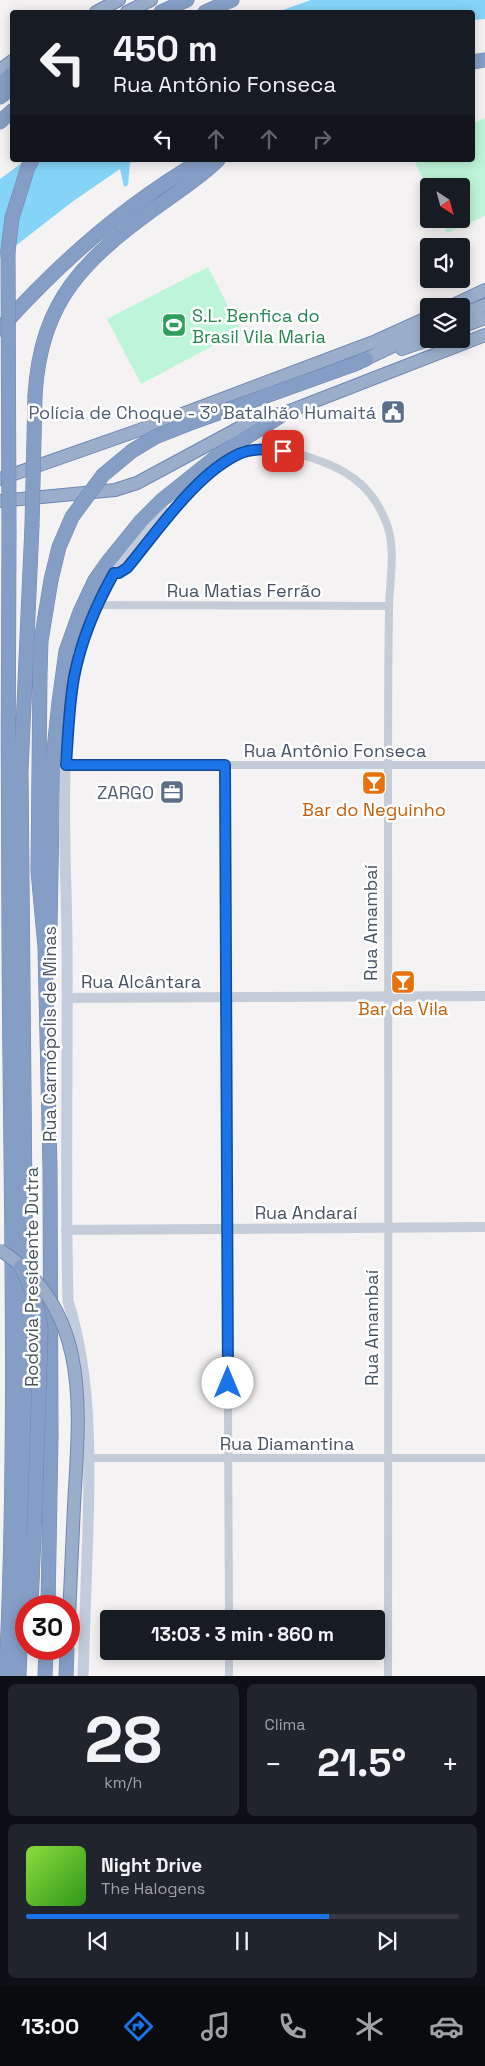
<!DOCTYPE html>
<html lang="pt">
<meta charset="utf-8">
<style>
:root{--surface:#171b24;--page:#20242c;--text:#f1f3f6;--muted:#9ea1a6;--line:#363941;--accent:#1a73e8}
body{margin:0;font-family:"Space Grotesk",sans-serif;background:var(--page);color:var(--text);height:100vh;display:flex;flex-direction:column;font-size:19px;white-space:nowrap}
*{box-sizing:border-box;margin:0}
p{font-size:16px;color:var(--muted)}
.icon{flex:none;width:28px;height:28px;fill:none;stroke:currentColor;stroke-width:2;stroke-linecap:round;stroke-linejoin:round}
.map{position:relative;height:1676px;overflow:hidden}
.drawer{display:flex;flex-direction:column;gap:8px;padding:8px;background:#0d0f14;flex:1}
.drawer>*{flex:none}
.guide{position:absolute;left:10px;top:10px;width:465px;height:152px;border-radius:5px;box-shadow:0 2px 12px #0003;background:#171b24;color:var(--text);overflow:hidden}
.needle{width:32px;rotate:144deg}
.controls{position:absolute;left:420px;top:178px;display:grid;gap:10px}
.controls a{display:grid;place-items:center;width:50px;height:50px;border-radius:5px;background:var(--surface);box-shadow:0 2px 12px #0003;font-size:25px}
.speed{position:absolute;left:15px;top:1595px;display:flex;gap:10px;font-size:25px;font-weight:700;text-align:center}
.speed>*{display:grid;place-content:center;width:65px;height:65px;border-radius:50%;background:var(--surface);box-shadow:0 2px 12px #0003;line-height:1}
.speed .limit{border:8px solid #d22;background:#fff;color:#111}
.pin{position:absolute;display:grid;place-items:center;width:42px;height:42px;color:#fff;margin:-21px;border-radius:10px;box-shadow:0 2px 8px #0006}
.me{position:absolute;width:55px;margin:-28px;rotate:0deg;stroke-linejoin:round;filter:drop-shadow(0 0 4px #0008)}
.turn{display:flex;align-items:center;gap:18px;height:105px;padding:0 20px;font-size:22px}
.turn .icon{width:65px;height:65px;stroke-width:2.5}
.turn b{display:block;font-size:35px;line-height:42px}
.lanes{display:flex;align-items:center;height:48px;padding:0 20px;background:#0003;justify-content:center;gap:25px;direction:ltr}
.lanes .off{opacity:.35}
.big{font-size:38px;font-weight:600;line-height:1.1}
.drawer .card{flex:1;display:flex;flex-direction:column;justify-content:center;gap:8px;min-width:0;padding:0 18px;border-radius:8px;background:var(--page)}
.drawer .dial{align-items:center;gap:0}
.dial b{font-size:65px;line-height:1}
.song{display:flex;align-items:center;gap:15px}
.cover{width:60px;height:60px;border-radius:8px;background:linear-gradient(135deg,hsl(90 70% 55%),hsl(110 70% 35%))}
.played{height:5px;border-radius:2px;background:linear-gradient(90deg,var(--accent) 70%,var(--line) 70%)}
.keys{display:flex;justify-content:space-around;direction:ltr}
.heat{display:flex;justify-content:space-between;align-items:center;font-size:28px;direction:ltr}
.drawer .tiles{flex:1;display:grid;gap:8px;grid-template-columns:1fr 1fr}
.card:last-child{grid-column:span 2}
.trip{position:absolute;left:100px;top:1610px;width:285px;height:50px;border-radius:5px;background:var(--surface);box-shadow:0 2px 12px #0003;font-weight:600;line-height:50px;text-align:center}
.tab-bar{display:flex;height:80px;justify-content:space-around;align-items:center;background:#090b0e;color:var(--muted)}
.tab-bar .icon{width:35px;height:35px}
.tab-bar .selected{color:var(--accent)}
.tab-bar b{font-size:22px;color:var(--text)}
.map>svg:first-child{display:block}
</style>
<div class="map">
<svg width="485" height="1676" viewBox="0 0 485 1676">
<rect width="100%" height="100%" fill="#f4f2f2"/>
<!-- green -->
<path fill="#bdf5d8" d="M485 118V216L447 233 441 219H461V186H429V192L414 160H472L473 123Z
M208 267 241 331 141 384 107 319Z"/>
<!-- water -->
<path fill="#85d4f7" d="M311 0H485V19L473 20 472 12H277Z
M26 160H135L130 163 128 185 124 187 120 169 72 202 0 258V179Z"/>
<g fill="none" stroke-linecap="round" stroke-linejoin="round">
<defs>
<path id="trunk" d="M96 12 119 0
M127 12 151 0
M0 70 12 61
M451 306 485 290
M461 315 485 305
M461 327 485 318
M402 349 431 339
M366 359 429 329
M0 479 148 427 376 341 429 317
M0 501 115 490 137 483 252 421 287 412 485 335
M69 1617 74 1506"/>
<path id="motorway" d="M161 12 187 0
M205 12 232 0
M472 62 485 60
M0 84 12 74
M0 97 12 88
M0 122 12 111
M8 251 12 218 28 167 32 160
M0 329C58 264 126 204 202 160
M355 364 366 359
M35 395C41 298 86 258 161 204 180 190 201 177 218 160
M50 927 53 759 59 702 66 651 80 612 95 580 107 563 141 521 162 500 217 456 287 412
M31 1606 34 1535
M48 1606 51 1436 50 1168 45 947 38 871 40 673 41 641 51 580
M6 1676C18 1429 10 1181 9 934 8 800 8 666 9 532
M19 1676 22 1603 26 1309 21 771 32 526
M45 1676 46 1649
M66 1676 67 1649"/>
</defs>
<!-- trunk casing -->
<use href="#trunk" stroke="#7088b2" stroke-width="14"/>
<!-- motorway casing -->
<use href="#motorway" stroke="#7088b2" stroke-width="15"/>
<!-- minor -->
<path stroke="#c4ccd8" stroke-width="8" d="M114 573H119L127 568C155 534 201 468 243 453 268 443 299 453 323 462 353 473 374 491 386 522 397 549 389 582 389 611 388 673 388 736 388 798 387 1091 390 1383 388 1676
M99 605 389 606
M65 765H485
M225 765 229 1619
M90 1458H485
M229 1651V1676"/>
<!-- tertiary -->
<path stroke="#c4ccd8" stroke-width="10" d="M67 998 485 996
M66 1230 485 1227"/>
<!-- secondary -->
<path stroke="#c3ccdc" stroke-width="11" d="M83 1676C85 1627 86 1577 88 1528 90 1452 91 1375 68 1301 65 1181 68 1060 67 940 66 847 57 744 80 654 94 600 125 549 162 508"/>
<!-- trunk -->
<use href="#trunk" stroke="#9aaecc" stroke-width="12"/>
<!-- motorway -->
<use href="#motorway" stroke="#859ec6" stroke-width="14"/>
<defs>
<path id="trunk-bridge" d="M0 1250C93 1310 79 1411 74 1506"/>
<path id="motorway-bridge" d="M8 251 9 532
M32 526 35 395
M51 580 59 547 72 517 103 475 132 451 155 437 188 424 355 364
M21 1267C32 1288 38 1306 41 1329L34 1535"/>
</defs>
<!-- trunk-bridge casing -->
<use href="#trunk-bridge" stroke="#7088b2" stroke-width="14" stroke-linecap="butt"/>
<!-- motorway-bridge casing -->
<use href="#motorway-bridge" stroke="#7088b2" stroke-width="15" stroke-linecap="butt"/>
<!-- trunk-bridge -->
<use href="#trunk-bridge" stroke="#9aaecc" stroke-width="12"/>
<!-- motorway-bridge -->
<use href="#motorway-bridge" stroke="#859ec6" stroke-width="14"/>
</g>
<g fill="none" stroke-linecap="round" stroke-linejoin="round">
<defs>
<path id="route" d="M228 1383 225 765H66C68 736 69 706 74 677 81 641 96 605 114 573H119L127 568C157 532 197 472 241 453 254 448 270 449 283 451"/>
</defs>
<!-- route casing -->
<use href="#route" stroke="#114b97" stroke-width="12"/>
<!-- route -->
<use href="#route" stroke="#1a73e8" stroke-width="9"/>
</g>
<!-- icons -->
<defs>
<symbol id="stadium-square" viewBox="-11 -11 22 22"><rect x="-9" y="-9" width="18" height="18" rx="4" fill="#2e9e5b" stroke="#fff"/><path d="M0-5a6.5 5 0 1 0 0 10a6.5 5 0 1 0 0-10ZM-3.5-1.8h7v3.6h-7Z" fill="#fff"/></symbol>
<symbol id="civic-square" viewBox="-11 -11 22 22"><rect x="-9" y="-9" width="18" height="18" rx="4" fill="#5c6f8a" stroke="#fff"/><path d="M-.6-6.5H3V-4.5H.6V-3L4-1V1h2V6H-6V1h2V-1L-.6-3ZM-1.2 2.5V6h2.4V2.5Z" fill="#fff"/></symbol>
<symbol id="bar-square" viewBox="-11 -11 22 22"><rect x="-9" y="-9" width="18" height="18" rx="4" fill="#e8710a" stroke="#fff"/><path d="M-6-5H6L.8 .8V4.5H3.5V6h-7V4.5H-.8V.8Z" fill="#fff"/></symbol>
<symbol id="office-square" viewBox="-11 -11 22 22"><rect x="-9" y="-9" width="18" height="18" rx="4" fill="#5c6f8a" stroke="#fff"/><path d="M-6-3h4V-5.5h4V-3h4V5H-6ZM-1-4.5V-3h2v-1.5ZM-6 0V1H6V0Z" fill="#fff"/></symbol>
</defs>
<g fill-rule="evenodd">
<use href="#stadium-square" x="160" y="311" width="28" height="28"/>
<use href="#civic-square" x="379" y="398" width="28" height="28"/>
<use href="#bar-square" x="360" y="769" width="28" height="28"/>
<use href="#office-square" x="158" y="778" width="28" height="28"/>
<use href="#bar-square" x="389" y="968" width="28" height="28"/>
</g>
<g text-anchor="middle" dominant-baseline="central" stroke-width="5" stroke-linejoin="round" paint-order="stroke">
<!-- leisure labels -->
<g font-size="18" fill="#27864d" stroke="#fff" text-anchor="start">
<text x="192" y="315">S.L. Benfica do<tspan x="192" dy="21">Brasil Vila Maria</tspan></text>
</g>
<!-- service labels -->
<g font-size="18" fill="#4e5e75" stroke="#fff" text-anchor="end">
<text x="376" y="412">Polícia de Choque - 3º Batalhão Humaitá</text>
<text x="154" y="792">ZARGO</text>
</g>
<!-- street labels -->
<g font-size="18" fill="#475362" stroke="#fff">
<text x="244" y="590">Rua Matias Ferrão</text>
<text x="335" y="750">Rua Antônio Fonseca</text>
<text transform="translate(370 923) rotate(-90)">Rua Amambaí</text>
<text x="141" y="981">Rua Alcântara</text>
<text transform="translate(49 1034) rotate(-90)">Rua Carmópolis de Minas</text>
<text x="306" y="1212">Rua Andaraí</text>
<text transform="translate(31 1277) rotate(-90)">Rodovia Presidente Dutra</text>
<text transform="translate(371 1328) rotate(-90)">Rua Amambaí</text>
<text x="287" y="1443">Rua Diamantina</text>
</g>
<!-- food labels -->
<g font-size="18" fill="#c56008" stroke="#fff">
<text x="374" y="809">Bar do Neguinho</text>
<text x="403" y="1008">Bar da Vila</text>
</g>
</g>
</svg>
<div class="controls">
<a><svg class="needle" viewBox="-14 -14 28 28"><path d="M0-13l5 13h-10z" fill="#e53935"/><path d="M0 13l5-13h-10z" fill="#9ea1a6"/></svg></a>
<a><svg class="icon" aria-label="sound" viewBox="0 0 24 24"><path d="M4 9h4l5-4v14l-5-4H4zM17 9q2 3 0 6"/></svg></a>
<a><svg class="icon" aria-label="layers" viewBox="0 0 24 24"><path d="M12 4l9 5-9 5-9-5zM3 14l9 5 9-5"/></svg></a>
</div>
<div class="speed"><div class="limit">30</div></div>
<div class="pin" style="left:283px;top:451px;background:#d93025"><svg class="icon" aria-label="arrive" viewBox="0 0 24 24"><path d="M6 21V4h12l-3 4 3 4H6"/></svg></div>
<svg class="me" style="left:228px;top:1383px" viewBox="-20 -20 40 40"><circle r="19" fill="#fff"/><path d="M0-13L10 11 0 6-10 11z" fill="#1a73e8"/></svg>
<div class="trip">13:03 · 3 min · 860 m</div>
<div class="guide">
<div class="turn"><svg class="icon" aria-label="left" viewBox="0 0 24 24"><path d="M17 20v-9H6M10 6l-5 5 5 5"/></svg><div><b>450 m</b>Rua Antônio Fonseca</div></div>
<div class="lanes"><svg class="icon" aria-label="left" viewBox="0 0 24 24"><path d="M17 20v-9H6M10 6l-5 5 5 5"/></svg><svg class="icon off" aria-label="ahead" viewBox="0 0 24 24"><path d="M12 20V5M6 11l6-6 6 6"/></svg><svg class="icon off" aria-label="ahead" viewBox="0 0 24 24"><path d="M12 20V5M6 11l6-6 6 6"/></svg><svg class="icon off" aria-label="right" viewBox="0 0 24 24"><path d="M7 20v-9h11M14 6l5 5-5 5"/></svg></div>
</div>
</div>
<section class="drawer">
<div class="tiles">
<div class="card dial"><b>28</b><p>km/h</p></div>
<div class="card"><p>Clima</p>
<div class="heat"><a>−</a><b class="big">21.5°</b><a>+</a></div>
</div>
<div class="card">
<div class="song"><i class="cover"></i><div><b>Night Drive</b><p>The Halogens</p></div></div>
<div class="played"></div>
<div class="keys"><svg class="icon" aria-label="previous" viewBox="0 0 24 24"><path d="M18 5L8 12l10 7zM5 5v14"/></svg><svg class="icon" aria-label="pause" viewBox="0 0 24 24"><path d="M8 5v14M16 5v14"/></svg><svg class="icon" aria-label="next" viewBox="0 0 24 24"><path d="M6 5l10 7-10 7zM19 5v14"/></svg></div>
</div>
</div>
</section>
<nav class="tab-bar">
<b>13:00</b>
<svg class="icon selected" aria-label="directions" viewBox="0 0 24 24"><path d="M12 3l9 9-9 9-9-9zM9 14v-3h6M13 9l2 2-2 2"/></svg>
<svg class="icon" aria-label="music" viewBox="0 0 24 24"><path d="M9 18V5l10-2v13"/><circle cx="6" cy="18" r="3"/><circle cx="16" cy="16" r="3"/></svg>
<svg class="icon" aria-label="phone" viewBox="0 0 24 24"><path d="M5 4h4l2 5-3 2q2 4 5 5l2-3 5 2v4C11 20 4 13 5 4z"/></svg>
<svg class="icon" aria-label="climate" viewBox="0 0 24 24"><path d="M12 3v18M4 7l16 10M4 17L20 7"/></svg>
<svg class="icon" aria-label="car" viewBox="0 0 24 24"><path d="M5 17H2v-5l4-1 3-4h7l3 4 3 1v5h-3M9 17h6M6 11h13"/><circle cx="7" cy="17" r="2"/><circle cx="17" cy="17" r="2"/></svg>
</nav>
